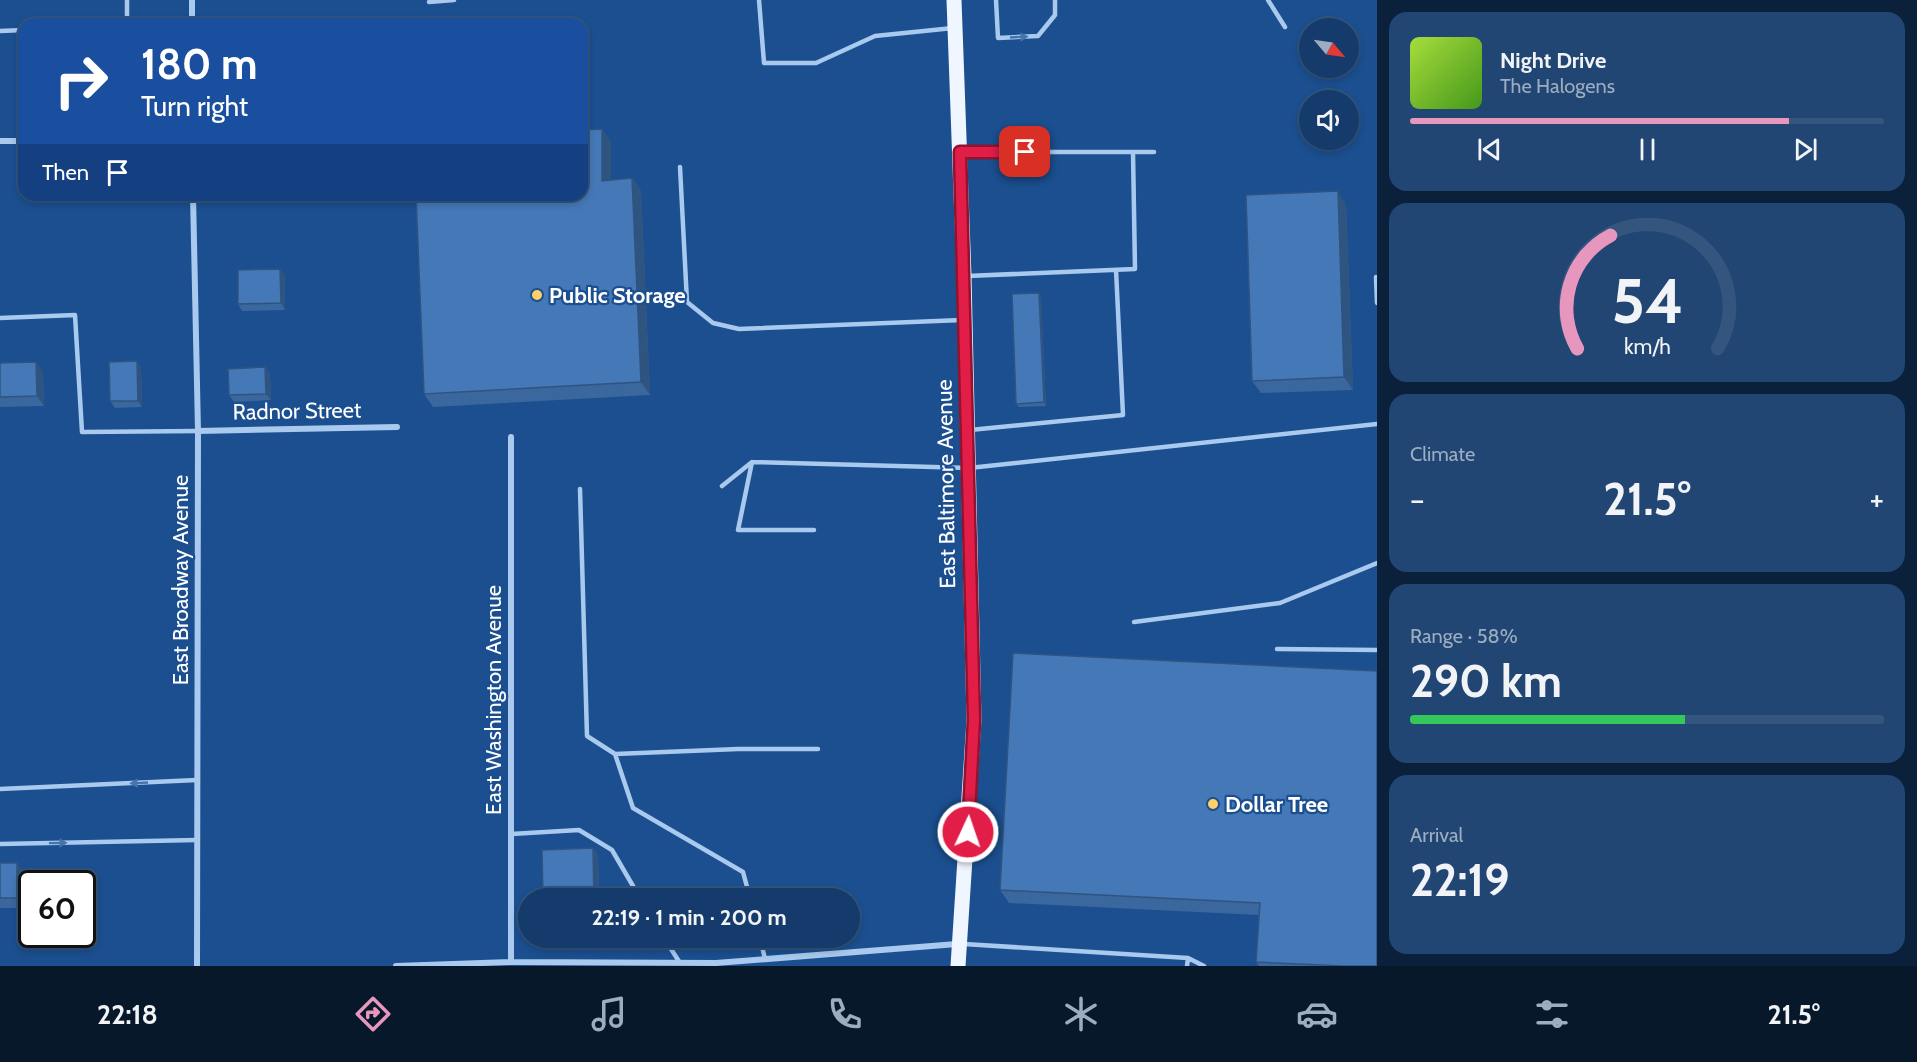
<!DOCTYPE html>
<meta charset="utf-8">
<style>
:root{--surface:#143b6b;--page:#214673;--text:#f1f3f6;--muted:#9dadc1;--line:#33557e;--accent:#e797bd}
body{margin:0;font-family:Cabin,sans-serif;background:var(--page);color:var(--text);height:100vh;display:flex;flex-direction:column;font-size:22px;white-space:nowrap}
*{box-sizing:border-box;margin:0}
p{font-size:20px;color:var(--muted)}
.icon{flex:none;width:33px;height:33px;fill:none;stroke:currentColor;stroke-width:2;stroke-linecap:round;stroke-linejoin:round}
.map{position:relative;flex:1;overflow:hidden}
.panel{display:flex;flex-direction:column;gap:12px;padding:12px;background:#0b203b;width:540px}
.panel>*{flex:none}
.hud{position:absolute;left:18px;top:18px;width:570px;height:183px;border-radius:18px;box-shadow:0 3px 9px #0003,0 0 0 2px var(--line);background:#1a4fa0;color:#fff;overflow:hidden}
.needle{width:39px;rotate:119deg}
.controls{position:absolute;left:1299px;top:18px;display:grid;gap:12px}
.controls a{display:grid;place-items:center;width:60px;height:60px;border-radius:50%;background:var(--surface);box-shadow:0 3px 9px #0003,0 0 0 2px var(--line);font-size:30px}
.speed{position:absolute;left:18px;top:870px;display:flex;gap:12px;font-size:30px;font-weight:700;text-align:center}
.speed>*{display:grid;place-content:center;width:78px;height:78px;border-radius:50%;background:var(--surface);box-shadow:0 3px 9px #0003,0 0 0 2px var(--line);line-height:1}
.speed .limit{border:3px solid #111;border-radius:9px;background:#fff;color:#111}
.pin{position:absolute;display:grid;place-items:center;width:51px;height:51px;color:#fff;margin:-26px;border-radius:12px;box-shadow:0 3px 9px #0006}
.me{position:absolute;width:66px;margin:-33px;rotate:3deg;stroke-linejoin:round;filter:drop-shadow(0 0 4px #0008)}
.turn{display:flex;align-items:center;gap:21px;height:126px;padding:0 24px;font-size:27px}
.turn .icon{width:78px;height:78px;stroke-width:2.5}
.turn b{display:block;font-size:42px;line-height:51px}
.then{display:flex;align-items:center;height:57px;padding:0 24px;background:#0003;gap:12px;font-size:22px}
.big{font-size:45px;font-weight:800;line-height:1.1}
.panel .card{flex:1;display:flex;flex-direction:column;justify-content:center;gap:9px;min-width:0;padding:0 21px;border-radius:18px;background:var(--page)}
.panel .dial{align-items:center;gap:0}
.dial svg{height:156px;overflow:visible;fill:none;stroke:var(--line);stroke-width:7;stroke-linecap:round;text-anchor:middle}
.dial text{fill:var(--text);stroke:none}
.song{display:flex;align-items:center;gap:18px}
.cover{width:72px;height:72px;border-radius:9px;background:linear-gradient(135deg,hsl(80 70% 55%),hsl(100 70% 35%))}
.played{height:6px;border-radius:3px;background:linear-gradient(90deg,var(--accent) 80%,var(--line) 80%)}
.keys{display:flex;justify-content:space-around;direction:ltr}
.heat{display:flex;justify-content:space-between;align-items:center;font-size:33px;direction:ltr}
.charge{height:9px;border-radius:4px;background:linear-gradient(90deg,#34c759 58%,var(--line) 0)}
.trip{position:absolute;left:518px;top:888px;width:342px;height:60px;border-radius:30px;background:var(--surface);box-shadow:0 3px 9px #0003,0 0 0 2px var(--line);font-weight:800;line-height:60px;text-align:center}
.menu{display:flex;height:96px;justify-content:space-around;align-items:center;background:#08182b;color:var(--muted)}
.menu .icon{width:42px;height:42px}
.menu .selected{color:var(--accent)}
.menu b{font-size:27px;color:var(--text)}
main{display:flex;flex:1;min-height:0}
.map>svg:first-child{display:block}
</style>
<main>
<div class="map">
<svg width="1377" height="966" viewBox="0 0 1377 966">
<rect width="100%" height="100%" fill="#1b4f8f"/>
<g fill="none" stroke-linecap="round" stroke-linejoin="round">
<!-- service -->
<path stroke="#a9c9ee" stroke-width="4.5" d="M759 0 764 63H816L875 36 953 28
M996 0 998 38 1038 36 1055 15V0
M1268 0 1285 27
M429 2 454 0
M127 24V0
M0 31 24 30
M962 152H1154
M680 167 687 302 713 323 739 329 962 320
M967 276 1135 269 1133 152
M1376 277 1377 303
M0 318 75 315 82 432 198 431
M970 430 1123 415 1116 270
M752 462 738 530H814
M722 486 752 462 969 468 1377 424
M580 489 587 736 615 754 633 808 743 872 750 898
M1134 622 1280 603 1377 563
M1277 649 1377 650
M615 754 738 749H818
M0 789 197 780
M511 834 579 830 612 850 640 898
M0 844 197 840
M664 938 680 963
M760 938 765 959
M964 944 1188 958
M1187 966 1188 958 1204 966"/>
<!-- minor -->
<path stroke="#a9c9ee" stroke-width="6" d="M192 0V24
M0 141H24
M193 195 198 431 197 966
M198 431 397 427
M511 437V962
M396 966 511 962 716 963 957 944"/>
<!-- primary -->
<path stroke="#f0f6ff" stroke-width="15" d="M954 0 964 276 974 720 958 966"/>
</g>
<!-- wall -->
<path fill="#3a679d" d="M602 129 611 142V180L632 178 641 191 650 395 433 407 424 394Z
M1346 204 1353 390 1261 393 1252 381Z
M285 276V310L242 311 238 304Z
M1041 297 1046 406 1019 407 1016 404Z
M137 361 141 368 142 407 115 408 110 401Z
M36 362 43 372 44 406 0 407V363Z
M265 367 270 374 271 400 234 402 229 395Z
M1013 653 1377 966H1259L1256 962 1259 915 1009 903 1000 890Z
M593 848 598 855 599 898H543Z
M0 863 24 873V908H0Z"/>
<!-- shaded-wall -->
<path fill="#305480" d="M602 129 611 142V193L602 181Z
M632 178 641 191 650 395 641 382Z
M1338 191 1346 204 1353 390 1344 377Z
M280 269 285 276V310L281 303Z
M1039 293 1041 297 1046 406 1044 402Z
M137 361 141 368 142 407 138 401Z
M36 362 43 372 44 406 37 396Z
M265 367 270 374 271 400 266 394Z
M593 848 598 855 599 898H595L594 897Z
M17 863 24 873V908L17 898Z"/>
<!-- building -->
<path fill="#4478b7" stroke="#305480" stroke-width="1.5" d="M602 129V181L632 178 641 382 424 394 416 195H582V130Z
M1338 191 1344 377 1252 381 1246 195Z
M280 269 281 303 238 304V270Z
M1039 293 1044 402 1016 404 1012 294Z
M137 361 138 401H110L109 362Z
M36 362 37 396 0 397V363Z
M265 367 266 394 229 395 228 369Z
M1013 653 1377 671V966H1343L1256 962 1260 903 1000 890Z
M593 848 594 897 543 898 542 850Z
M0 863H17V898H0Z"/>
<!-- one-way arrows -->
<defs><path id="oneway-solid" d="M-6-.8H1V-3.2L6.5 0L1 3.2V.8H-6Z" transform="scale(1.5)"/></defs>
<g fill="#4674ac">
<use href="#oneway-solid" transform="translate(1019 37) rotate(-3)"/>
<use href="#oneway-solid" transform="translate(139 783) rotate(177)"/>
<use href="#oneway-solid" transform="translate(58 843) rotate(-1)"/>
</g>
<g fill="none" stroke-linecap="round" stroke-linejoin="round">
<defs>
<path id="route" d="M968 832 974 720 960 152H1025"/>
</defs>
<!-- route casing -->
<use href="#route" stroke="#92132f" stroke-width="15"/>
<!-- route -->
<use href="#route" stroke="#e11d48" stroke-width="10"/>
</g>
<!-- markers -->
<g fill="#ffd166" stroke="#1b4f8f" stroke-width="2">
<circle cx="537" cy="295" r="6"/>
<circle cx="1213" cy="804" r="6"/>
</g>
<g text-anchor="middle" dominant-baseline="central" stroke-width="4.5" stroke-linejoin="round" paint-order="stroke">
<!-- poi labels -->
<g font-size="22" font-weight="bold" fill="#fff" stroke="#1b4f8f" text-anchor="start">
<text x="549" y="295">Public Storage</text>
<text x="1225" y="804">Dollar Tree</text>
</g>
<!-- street labels -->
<g font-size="22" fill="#fff" stroke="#1b4f8f">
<text transform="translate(297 411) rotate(-1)">Radnor Street</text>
<text transform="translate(946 484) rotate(-91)">East Baltimore Avenue</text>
<text transform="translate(180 580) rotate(-90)">East Broadway Avenue</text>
<text transform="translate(493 700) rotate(-90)">East Washington Avenue</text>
</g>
</g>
</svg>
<div class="controls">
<a><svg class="needle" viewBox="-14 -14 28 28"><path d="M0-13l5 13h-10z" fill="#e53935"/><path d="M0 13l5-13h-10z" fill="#9dadc1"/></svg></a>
<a><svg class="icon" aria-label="sound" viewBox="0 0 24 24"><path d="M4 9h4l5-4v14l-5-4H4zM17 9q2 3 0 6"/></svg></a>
</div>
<div class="speed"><div class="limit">60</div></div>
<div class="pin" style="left:1025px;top:152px;background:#d93025"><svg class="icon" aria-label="arrive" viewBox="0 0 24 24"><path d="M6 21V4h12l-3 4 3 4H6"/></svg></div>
<svg class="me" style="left:968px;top:832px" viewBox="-20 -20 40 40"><circle r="17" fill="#e11d48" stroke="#fff" stroke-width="3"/><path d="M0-11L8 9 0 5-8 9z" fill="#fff"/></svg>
<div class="trip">22:19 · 1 min · 200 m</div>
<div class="hud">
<div class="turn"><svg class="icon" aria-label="right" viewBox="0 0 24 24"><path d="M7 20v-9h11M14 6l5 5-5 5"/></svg><div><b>180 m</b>Turn right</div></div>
<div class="then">Then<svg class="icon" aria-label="arrive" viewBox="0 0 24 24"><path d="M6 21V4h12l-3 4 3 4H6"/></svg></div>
</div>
</div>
<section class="panel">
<div class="card">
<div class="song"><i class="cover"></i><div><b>Night Drive</b><p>The Halogens</p></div></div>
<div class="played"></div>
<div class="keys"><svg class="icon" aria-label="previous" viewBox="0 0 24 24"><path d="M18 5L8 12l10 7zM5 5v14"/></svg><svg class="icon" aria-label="pause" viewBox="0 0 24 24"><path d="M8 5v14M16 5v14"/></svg><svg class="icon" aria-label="next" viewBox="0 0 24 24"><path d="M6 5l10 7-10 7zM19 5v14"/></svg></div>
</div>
<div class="card dial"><svg viewBox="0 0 100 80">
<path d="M14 69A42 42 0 1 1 86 69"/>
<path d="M14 69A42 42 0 0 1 31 11" stroke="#e797bd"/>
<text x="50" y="56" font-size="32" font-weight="700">54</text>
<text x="50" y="72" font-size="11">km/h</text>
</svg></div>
<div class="card"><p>Climate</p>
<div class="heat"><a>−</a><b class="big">21.5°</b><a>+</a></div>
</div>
<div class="card"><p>Range · 58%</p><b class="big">290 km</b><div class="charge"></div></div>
<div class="card"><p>Arrival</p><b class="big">22:19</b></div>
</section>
</main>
<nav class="menu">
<b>22:18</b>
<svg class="icon selected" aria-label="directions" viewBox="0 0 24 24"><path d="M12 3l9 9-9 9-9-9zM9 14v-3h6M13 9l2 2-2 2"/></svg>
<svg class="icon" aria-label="music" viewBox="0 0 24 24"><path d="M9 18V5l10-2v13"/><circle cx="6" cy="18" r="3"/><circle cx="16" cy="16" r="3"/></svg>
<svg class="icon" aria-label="phone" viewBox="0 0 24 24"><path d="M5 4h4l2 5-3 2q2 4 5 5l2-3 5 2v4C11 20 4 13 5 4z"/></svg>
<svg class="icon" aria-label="climate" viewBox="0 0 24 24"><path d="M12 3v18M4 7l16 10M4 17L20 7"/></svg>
<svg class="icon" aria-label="car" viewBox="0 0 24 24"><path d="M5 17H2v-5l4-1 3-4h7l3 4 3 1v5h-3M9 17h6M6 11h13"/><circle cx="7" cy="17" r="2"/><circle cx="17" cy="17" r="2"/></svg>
<svg class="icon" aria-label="filters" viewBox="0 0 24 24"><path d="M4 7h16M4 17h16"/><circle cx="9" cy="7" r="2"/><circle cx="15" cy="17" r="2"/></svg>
<b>21.5°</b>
</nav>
